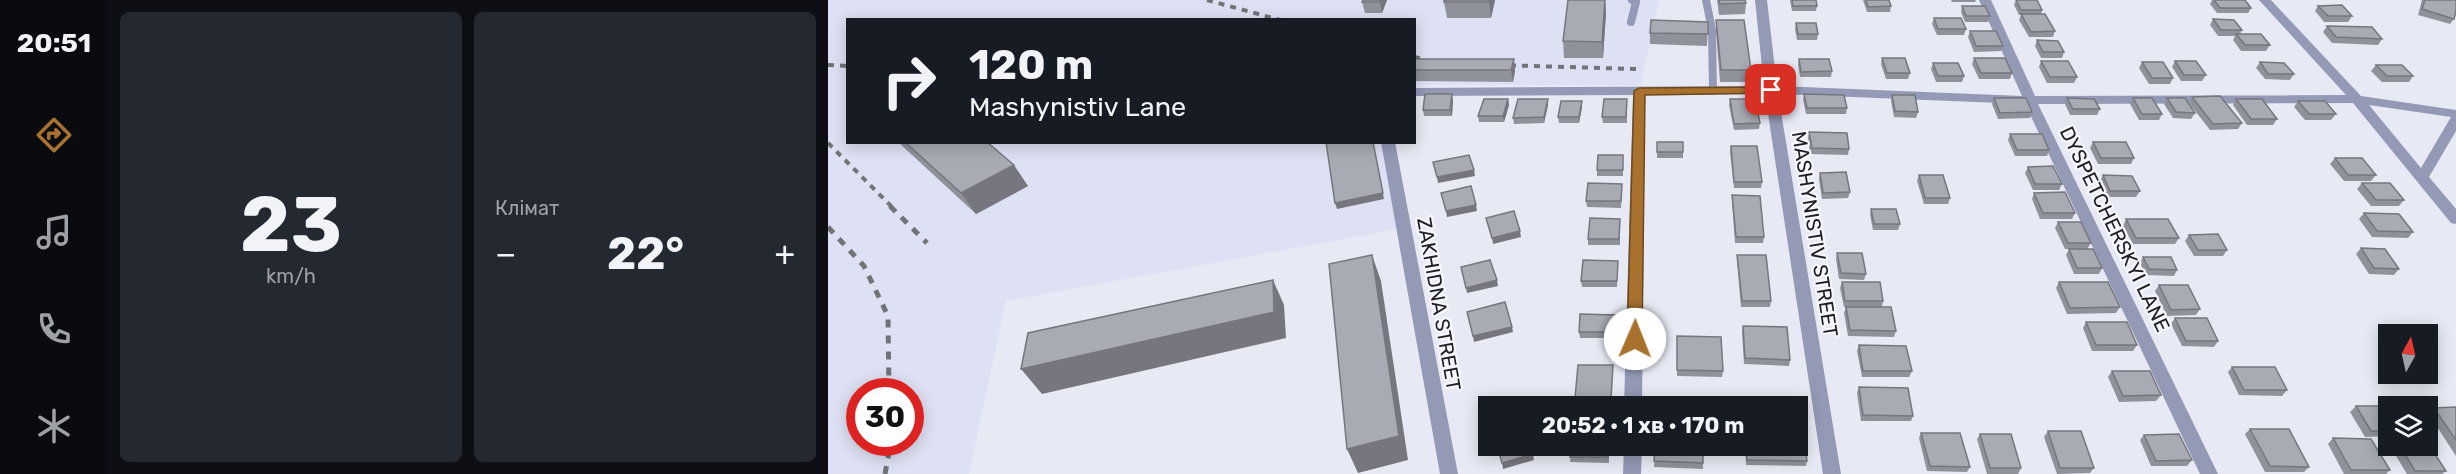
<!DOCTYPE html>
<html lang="uk">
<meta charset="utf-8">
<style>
:root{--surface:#171b24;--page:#242831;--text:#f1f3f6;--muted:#9ea1a6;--accent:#a9712e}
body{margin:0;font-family:Rubik,sans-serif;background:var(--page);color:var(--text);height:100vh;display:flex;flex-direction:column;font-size:22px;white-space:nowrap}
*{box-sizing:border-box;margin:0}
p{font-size:20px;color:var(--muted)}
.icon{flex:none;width:33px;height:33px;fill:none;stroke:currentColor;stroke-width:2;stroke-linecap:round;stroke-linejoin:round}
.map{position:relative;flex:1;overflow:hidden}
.panel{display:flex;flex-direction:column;gap:12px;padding:12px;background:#0d0f14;width:720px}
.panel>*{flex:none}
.banner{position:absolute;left:18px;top:18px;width:570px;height:126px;border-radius:0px;box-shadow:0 3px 15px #0003;background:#171b24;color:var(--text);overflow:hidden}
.needle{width:39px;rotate:8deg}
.buttons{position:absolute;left:1550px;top:324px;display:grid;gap:12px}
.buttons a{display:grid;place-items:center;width:60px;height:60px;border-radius:0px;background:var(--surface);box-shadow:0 3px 15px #0003;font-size:30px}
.speed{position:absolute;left:18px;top:378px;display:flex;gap:12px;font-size:30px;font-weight:700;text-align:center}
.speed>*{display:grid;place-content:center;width:78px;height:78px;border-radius:50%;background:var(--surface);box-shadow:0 3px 15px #0003;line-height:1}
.speed .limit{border:9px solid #d22;background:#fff;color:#111}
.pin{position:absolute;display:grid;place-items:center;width:51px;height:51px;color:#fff;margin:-26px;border-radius:12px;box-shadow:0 3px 9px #0006}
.me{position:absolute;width:66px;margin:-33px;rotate:1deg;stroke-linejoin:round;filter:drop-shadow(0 0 4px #0008)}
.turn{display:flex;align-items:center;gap:21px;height:126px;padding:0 24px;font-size:27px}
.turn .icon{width:78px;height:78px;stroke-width:2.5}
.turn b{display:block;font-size:42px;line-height:51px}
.big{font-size:45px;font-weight:700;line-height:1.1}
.panel .widget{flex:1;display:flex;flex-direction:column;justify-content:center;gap:9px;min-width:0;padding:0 21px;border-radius:9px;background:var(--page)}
.panel .dial{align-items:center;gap:0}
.dial b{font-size:78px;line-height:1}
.heat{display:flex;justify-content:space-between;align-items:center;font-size:33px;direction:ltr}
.panel .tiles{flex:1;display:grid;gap:12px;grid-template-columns:repeat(2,1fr)}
.trip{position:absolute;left:650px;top:396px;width:330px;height:60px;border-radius:0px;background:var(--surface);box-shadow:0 3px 15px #0003;font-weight:700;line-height:60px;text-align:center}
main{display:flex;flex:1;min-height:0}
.menu{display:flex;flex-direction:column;width:108px;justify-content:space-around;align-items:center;background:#090b0e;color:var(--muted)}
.menu .icon{width:42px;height:42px}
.menu .selected{color:var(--accent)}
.menu b{font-size:27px;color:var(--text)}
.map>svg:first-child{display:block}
</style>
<main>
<nav class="menu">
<b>20:51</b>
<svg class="icon selected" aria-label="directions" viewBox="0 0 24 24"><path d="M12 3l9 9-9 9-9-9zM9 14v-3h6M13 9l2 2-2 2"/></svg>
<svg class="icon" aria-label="music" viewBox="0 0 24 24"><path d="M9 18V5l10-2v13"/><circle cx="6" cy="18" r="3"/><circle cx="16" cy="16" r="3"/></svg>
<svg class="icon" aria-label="phone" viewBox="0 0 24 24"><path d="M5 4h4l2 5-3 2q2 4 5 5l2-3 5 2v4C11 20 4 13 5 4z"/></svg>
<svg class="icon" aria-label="climate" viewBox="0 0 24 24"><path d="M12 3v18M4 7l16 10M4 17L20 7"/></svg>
</nav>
<section class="panel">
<div class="tiles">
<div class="widget dial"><b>23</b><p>km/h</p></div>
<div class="widget"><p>Клімат</p>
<div class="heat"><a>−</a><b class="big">22°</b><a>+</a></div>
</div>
</div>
</section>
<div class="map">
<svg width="1628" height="474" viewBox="0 0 1628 474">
<rect width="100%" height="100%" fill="#e7eaf4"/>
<!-- built -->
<path fill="#dee1f3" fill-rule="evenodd" d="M0 0H831L813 85H587L586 20H20V142L557 143 576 228 178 301 141 474H0ZM32 392H82V442H32Z"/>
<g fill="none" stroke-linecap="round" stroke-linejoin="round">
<!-- service -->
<path stroke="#9499b5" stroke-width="8" d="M878 0 884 30 885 91
M803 22 808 2 804 0"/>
<!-- minor -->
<path fill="#9499b5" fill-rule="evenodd" d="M927 0H939L949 86 1194 96 1151 0H1163L1207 96 1518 95 1431 0H1443L1533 96 1628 110V131L1601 177 1628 209V224L1623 223 1525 103 1210 104 1390 474H1372L1197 104 950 94 1013 474H995L937 94 817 95 814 406H796L805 95 586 96V88L936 86ZM1541 105 1623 117 1593 168Z
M553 142H567L630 474H612Z
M796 446H814L813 474H795Z"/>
<!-- rail-far1 -->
<path stroke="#717379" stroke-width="4" stroke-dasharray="6 6" stroke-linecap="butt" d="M379 0 452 20
M586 57 595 59
M0 65 20 66
M670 65 808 69
M0 143 64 207"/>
<!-- rail -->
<path stroke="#717379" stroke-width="5" stroke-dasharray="8 8" stroke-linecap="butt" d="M62 206 99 243
M0 227 36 266 60 316 61 392
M57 474 63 442"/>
</g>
<!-- wall -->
<path fill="#90929b" d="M535 0H559L554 13H537L534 2Z
M616 0H667L663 18H619L616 2Z
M777 0 778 13 775 58H736L735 41Z
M889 0H917L918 3 917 14 891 15Z
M962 0H988L989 6 988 11H964Z
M1035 0H1061L1063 6 1062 12H1039Z
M1123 0H1148L1147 2H1124Z
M1188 0H1209L1214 10 1213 14 1227 31 1225 37H1201L1191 20 1193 15H1191L1186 5Z
M1384 0H1417L1423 8 1420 13H1389L1382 4Z
M1594 0H1628L1626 19 1622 24 1590 15Z
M1134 6 1162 16 1160 22H1137L1133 12Z
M1490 6 1524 16 1520 22H1496L1487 11Z
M1106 18 1138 29 1136 35H1109L1104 24Z
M1385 19 1414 30 1412 34 1442 45 1438 51H1413L1405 40 1407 36H1390L1382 25Z
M888 20 923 70 922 82H892L888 31Z
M880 22 879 46 822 44V33Z
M968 23 990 34 989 40H969L967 29Z
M1499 26 1554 39 1550 45 1504 43 1495 32Z
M1142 31 1175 46 1173 51 1146 52 1140 37Z
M1209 40 1236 52 1234 58H1213L1207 46Z
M1054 58 1082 73 1080 79H1058L1053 64Z
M1146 58 1184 73 1182 79H1151L1144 64Z
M586 59 687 71 685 82 586 81Z
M971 59 1004 71 1003 77H972L970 65Z
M1213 61 1249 77 1246 83H1219L1211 67Z
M1347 61 1378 75 1374 81H1353L1344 67Z
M1314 62 1345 78 1342 84H1321L1311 68Z
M1432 62 1466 74 1462 80 1437 79 1428 68Z
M1105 63 1136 76 1134 82H1108L1103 69Z
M1548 65 1585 76 1581 82H1554L1543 71Z
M976 94 1019 108 1018 114H978L975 100Z
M1064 95 1090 112 1088 118 1066 117 1063 101Z
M1364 97 1414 123 1410 129 1382 130 1361 103Z
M1166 98 1204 112 1202 118 1170 119 1164 104Z
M1239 98 1272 109 1269 115H1242L1237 104Z
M1305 98 1334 114 1331 120H1311L1302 104Z
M1339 98 1367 113 1363 119 1345 118 1336 104Z
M680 99 681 105 676 122H651L650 116Z
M720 99V105L716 123 686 124 685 118Z
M799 99V123H775L774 117Z
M902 99 932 123 931 129 906 130 901 105Z
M1408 99 1449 119 1445 125H1419L1405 105Z
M625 100 624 116H596L595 110Z
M754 101V107L751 123H731L730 117Z
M1470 101 1508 114 1503 120H1477L1466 107Z
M981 132 1021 149 1020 155 982 154 980 138Z
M1182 134 1221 150 1219 156H1187L1180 140Z
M70 142H159L200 186 148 214Z
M829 142 855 152V158H829Z
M1265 142 1306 158 1303 164H1270L1262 148Z
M903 146 934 182 933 188H906L902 152Z
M1507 158 1548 175 1543 181H1516L1502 164Z
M795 161V176H769V170Z
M1200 167 1234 184 1231 190H1205L1197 173Z
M992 173 1022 192 1020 198 994 199 991 179Z
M1091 175 1122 198 1120 204H1096L1089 181Z
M1275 175 1312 191 1308 197H1279L1272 181Z
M1534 183 1576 200 1571 206H1543L1529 189Z
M794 190 793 208 759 207 758 201Z
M1206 193 1247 213 1244 219H1212L1204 199Z
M904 195 936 237 935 243H907L904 201Z
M1043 209 1072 224 1070 230H1045L1042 215Z
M1536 213 1585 232 1580 238 1544 237 1531 219Z
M792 219V245H760V239Z
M1298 219 1351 238 1347 244H1305L1295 226Z
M1230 222 1263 243 1259 249 1274 268 1271 274H1246L1238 255 1241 249H1247H1237L1227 228Z
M1361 235 1399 250 1395 256H1366L1357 241Z
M1533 248 1571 269 1566 275 1541 274 1528 254Z
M1009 253 1038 274 1036 280 1011 279 1008 259Z
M909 255 943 301 942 307H913L909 261Z
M1315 257 1349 270 1346 276 1318 275 1312 263Z
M790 261 789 287H754L753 281Z
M1014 282 1055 301 1054 307 1068 331 1066 337 1020 336 1016 313 1018 307H1016L1012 288Z
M1231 282 1292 307 1288 313 1239 314 1228 288Z
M1331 285 1372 309 1368 315 1339 316 1327 291Z
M788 315 787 338H752L751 332Z
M1347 318 1390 341 1386 347 1354 346 1343 324Z
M1258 322 1309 345 1305 351H1264L1255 328Z
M915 326 962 360 961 366 916 364 914 332Z
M849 336 895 371 894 377 849 376Z
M1031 345 1084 371 1081 377H1034L1029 351Z
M785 365 783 405 748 404 747 398Z
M1404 367 1459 390 1454 396 1411 395 1400 372Z
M1284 371 1333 395 1328 401 1291 402 1280 377Z
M1031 387 1085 416 1083 421H1033L1029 393Z
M1528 406H1560V436L1537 437 1522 412Z
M1628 407V456L1600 413 1606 408Z
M1422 429 1481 467 1476 472H1437L1417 434Z
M1220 431 1266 468 1262 473 1229 474 1216 437Z
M1093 433 1142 467 1139 472 1099 471 1091 438Z
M1152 434 1193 468 1190 474H1159L1149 439Z
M1316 435 1364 460 1359 466H1323L1312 440Z
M1505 438 1562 470 1558 474H1516L1500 444Z
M743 446H781V463L742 462Z
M827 446 875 463V469L826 467Z
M917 446H969L979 461 978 466 918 465Z
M1562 446H1599L1618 471 1614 474H1579Z"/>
<!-- shaded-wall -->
<path fill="#76777e" d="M552 0H559L554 13 552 2Z
M661 0H667L663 18 661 2Z
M777 0 778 13 775 58 774 42Z
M686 59 687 71 685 82 683 70Z
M624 94 625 100 624 116 622 110Z
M680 99 681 105 676 122 675 116Z
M720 99V105L716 123V117Z
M754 101V107L751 123V117Z
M545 142 556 199 509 209 507 203Z
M186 165 200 186 148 214 133 193Z
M646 170 647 176 610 183 609 177Z
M648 205 649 211 619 217 618 211Z
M692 231 693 237 665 244 664 238Z
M544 255 553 281 580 460 530 473 519 449Z
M445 280 456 305 458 338 214 394 193 369Z
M669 280 670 286 639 293 638 288Z
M684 327 685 332 646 342 645 336Z
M705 454 706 460 675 469 674 463Z"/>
<!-- building -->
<path fill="#a8aab4" stroke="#76777e" stroke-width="1.5" d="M535 0H552V2H534Z
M616 0H661V2H616Z
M740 0H777L774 42 735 41Z
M891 0H917L918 3 892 4Z
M964 0H988L989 6H965Z
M1038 0H1061L1063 6 1040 7Z
M1188 0H1209L1214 10H1193Z
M1386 0H1417L1423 8H1392Z
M1597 0H1628V11L1626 19 1594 9Z
M1514 5 1524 16H1500L1490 6Z
M1134 6H1157L1162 16H1138Z
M1193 14H1217L1227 31 1203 32Z
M1106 18H1133L1138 29H1110Z
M1385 19 1406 20 1414 30H1393Z
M823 20 880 22V34L822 33Z
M888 20H916L923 70H893Z
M968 23H988L990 34H970Z
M1499 26 1544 27 1554 39 1508 37Z
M1142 31H1168L1175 46H1148Z
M1408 34H1433L1442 45H1417Z
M1209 40 1230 41 1236 52H1215Z
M1054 58H1077L1082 73H1059Z
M1146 58H1177L1184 73H1153Z
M586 59H686L683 70H586Z
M971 59H1001L1004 71 973 72Z
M1213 61H1240L1249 77H1222Z
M1347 61H1368L1378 75H1356Z
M1314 62H1335L1345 78H1324Z
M1432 62 1456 63 1466 74H1440Z
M1105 63H1130L1136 76H1110Z
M1548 65H1574L1585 76H1559Z
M597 94H624L622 110H595Z
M976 94 1016 95 1019 108H979Z
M1064 95H1087L1090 112 1067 111Z
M1392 96 1414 123 1385 124 1364 97Z
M1166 98H1198L1204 112 1172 113Z
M1239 98 1266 99 1272 109H1245Z
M1305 98H1324L1334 114H1314Z
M1339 98H1357L1367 113 1348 112Z
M656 99H680L675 116H650Z
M690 99H720L716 117 685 118Z
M776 99H799L798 117H774Z
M902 99H927L932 123 906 124Z
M1408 99H1434L1449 119H1423Z
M733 101H754L751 117H730Z
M1470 101H1497L1508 114H1481Z
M981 132 1019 133 1021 149 984 148Z
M1182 134H1214L1221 150H1189Z
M77 142H159L186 165 133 193Z
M498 142H545L555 193 507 203Z
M829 142H855V152H829Z
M1265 142H1298L1306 158H1273Z
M903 146H929L934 182H906Z
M641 155 646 170 609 177 605 162Z
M770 155H795V170H769Z
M1507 158H1534L1548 175H1520Z
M1225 166 1234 184H1207L1200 167Z
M1018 172 1022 192 995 193 992 173Z
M1091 175H1115L1122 198H1097Z
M1275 175 1304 176 1312 191H1282Z
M760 183 794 184 793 201H758Z
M1534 183H1562L1576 200H1548Z
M643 186 648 205 618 211 613 193Z
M1237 192 1247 213H1215L1206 193Z
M904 195 932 196 936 237H908Z
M1043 209H1068L1072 224H1046Z
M686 211 692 231 664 238 658 218Z
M1536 213 1571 214 1585 232 1549 231Z
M762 218 792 219 791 239H760Z
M1298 219H1340L1351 238H1308Z
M1230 222H1253L1263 243H1240Z
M1390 234 1399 250H1370L1361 235Z
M1533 248 1557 249 1571 269 1546 268Z
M1241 249H1265L1274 268H1249Z
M1009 253H1034L1038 274 1013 273Z
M544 255 571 436 519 449 501 264Z
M909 255H938L943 301H914Z
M1315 257H1343L1349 270 1321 269Z
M662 260 669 280 638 288 633 267Z
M755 260 790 261 789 281H753Z
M445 280 446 312 193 369 200 333Z
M1014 282H1052L1055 301H1017Z
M1231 282H1280L1292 307 1242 308Z
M1331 285H1360L1372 309 1343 310Z
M677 302 684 327 645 336 639 312Z
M1018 307H1063L1068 331 1022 330Z
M752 314 788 315 787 332H751Z
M1347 318H1379L1390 341H1358Z
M1258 322H1299L1309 345H1268Z
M915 326 959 327 962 360 917 358Z
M849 336 893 337 895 371 849 370Z
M1031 345 1078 346 1084 371H1035Z
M750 365H785L783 399 747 398Z
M1404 367H1447L1459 390H1416Z
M1284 371H1322L1333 395 1295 396Z
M1031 387 1080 388 1085 416 1035 415Z
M1528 406H1569H1560V431H1543Z
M1628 407V440L1606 408Z
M969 426H975L979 461 919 460 918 446H969Z
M1422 429H1461L1481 467 1442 466Z
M1220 431H1253L1266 468H1232Z
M1093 433H1132L1142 467 1102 466Z
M1152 434H1183L1193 468H1162Z
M1351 434 1364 460 1328 461 1316 435Z
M1505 438 1543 439 1562 470H1523Z
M1599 442 1618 471H1587L1572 446H1599Z
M669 446H703L705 454 674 463Z
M743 446H781L780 457H742Z
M827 446H875V463L826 461Z"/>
<!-- route -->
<path fill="#a9712e" stroke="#6e491e" stroke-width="1.5" d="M943 87 947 88V93L817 95 814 339 812 343H801L799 339 806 91 811 88Z"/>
<g text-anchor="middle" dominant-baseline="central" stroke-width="4.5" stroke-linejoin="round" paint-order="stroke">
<!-- street labels -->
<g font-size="20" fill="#1e1f23" stroke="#f6f7fe">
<text transform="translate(1287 229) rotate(64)">DYSPETCHERSKYI LANE</text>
<text transform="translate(987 234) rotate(81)">MASHYNISTIV STREET</text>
<text transform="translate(611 304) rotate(80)">ZAKHIDNA STREET</text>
</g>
</g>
</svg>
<div class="buttons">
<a><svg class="needle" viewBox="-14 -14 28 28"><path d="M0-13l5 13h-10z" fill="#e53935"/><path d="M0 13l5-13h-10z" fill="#9ea1a6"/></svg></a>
<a><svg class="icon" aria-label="layers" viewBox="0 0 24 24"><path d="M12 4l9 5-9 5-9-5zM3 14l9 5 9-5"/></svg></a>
</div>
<div class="speed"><div class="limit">30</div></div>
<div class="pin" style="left:943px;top:90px;background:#d93025"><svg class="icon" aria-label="arrive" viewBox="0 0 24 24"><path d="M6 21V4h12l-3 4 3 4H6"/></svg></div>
<svg class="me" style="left:807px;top:339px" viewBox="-20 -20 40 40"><circle r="19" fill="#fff"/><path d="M0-13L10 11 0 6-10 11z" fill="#a9712e"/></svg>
<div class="trip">20:52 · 1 хв · 170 m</div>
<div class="banner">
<div class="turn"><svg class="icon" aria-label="right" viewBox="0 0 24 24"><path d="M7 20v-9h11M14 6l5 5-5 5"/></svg><div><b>120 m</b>Mashynistiv Lane</div></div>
</div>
</div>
</main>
